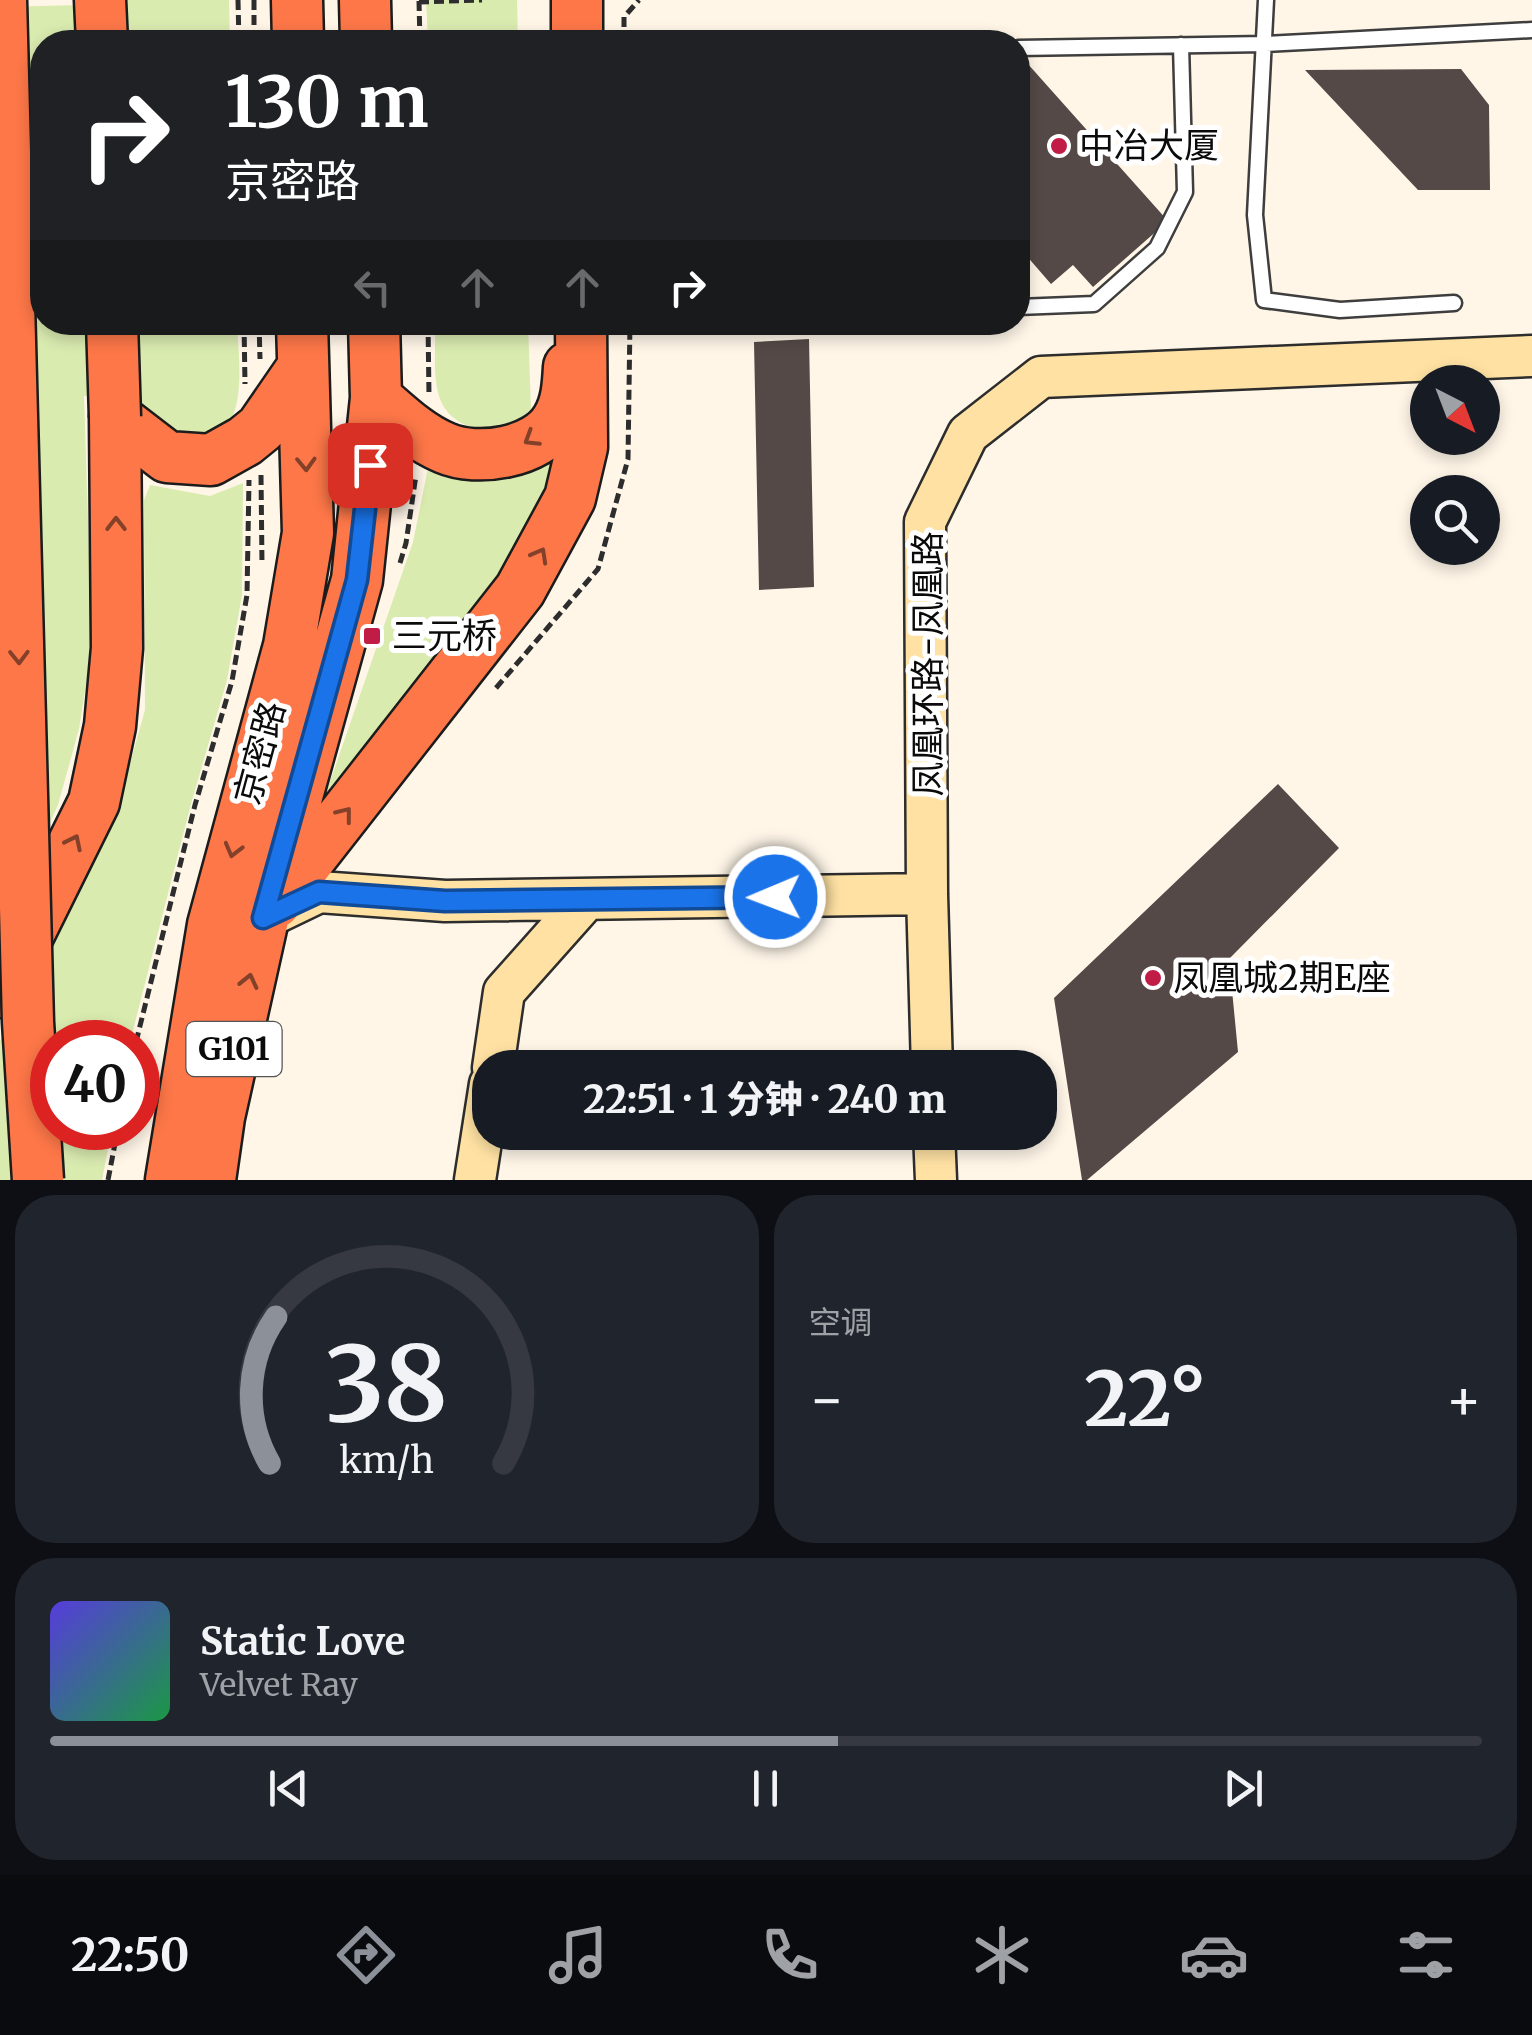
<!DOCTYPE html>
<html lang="zh">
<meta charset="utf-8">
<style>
:root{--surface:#171b24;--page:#20242c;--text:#f1f3f6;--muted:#9ea1a6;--line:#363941;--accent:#8c9099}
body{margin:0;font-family:Merriweather,"Noto Sans SC",serif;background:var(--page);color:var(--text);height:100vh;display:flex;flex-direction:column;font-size:38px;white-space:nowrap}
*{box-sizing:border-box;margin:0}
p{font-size:32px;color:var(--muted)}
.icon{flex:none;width:55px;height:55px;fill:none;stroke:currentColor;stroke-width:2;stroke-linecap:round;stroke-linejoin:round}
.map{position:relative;height:1180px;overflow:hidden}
.panel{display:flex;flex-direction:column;gap:15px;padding:15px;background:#0d0f14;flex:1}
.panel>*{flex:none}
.top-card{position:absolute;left:30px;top:30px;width:1000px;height:305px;border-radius:40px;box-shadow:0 5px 15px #0003;background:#202124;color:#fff;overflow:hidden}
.needle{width:65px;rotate:138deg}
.buttons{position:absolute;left:1410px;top:365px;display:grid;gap:20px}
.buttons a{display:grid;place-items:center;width:90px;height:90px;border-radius:50%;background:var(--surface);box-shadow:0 5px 15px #0003;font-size:50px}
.speed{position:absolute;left:30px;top:1020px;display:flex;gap:20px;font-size:50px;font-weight:700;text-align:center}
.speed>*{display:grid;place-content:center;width:130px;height:130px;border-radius:50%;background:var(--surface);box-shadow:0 5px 15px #0003;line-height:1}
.speed .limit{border:15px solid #d22;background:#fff;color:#111}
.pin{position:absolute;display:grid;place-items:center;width:85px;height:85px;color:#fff;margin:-42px;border-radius:20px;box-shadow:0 5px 15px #0006}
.me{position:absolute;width:110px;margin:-55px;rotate:269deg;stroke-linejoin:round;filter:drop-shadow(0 0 8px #0008)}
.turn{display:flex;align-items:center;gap:35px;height:210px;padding:0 30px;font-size:45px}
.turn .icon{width:130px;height:130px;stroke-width:2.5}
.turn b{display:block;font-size:70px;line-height:85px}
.lanes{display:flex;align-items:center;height:95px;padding:0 30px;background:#0003;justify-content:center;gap:50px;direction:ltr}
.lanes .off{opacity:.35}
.big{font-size:75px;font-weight:800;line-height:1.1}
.panel .card{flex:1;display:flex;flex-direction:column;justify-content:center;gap:15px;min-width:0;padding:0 35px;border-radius:40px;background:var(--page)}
.panel .dial{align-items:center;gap:0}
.dial svg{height:260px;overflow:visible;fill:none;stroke:var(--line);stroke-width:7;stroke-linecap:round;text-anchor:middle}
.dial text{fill:var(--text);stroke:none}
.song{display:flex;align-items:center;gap:30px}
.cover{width:120px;height:120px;border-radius:15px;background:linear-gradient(135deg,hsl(250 70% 55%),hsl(140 70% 35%))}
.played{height:10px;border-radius:5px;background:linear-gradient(90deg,var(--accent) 55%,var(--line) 55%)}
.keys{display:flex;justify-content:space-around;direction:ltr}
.heat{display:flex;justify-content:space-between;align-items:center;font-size:55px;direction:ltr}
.panel .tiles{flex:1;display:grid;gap:15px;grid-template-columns:1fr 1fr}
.card:last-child{grid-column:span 2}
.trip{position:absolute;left:472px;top:1050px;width:585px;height:100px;border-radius:40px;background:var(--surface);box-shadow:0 5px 15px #0003;font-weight:800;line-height:100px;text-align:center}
.dock{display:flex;height:160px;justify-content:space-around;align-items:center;background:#090b0e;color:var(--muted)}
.dock .icon{width:70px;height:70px}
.dock .current{color:var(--accent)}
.dock b{font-size:45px;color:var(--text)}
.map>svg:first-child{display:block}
</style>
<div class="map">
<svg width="1532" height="1180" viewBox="0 0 1532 1180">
<rect width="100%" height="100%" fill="#fff6e8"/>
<!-- green -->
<path fill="#daebb0" d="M120 0H229L230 42H42V322L237 323C238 356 252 437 200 440 185 441 166 434 152 431L132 391 84 396 92 646 79 729 58 805 0 932V7L119 4Z
M426 0H517L518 42H428Z
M435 323H528L531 409C502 440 445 435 437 388 433 367 436 343 435 323Z
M567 453 512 578 325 796 413 542 430 458C489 491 509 483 567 453Z
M243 483 242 595 227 680 191 804 130 1042H52V1128H112L102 1180H0V1041L118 806 145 710 144 500 150 485 210 496Z"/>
<!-- building -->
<path fill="#544946" d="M1027 63 1168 221 1093 287 1073 265 1051 284 1018 246V71Z
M1461 69 1489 105 1490 190H1418L1305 70Z
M809 339 814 587 759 590 754 342Z
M1278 784 1339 848 1229 959 1238 1052 1087 1180H1082L1054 998Z"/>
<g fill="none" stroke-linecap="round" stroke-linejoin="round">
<defs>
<path id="lane" d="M1266 0 1255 215 1264 300 1340 310 1454 303
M1018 48 1265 44 1532 30
M1018 307 1094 304 1157 248 1185 192 1181 45"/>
<path id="secondary" d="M263 919 319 892 445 901 927 894
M493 1068 504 992 585 901
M932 1068 927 894 925 522 968 434 1041 377 1532 356
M934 1132 936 1180
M475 1180 490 1084"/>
<path id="highway" d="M100 0 102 42
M297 0 298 42
M365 0 366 42
M577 0V42
M376 398C397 416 418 437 445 448 477 462 538 453 557 420 567 404 568 385 569 367
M115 417 167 457 211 460 245 441 261 428 303 367
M275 903 520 590 570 498 582 447 581 322
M0 992 94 802 110 726 117 648 115 417
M171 1180 213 925 289 646 308 533 302 322
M210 1180 219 1117 263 919 357 580 376 398 374 322"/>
</defs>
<!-- lane casing -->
<use href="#lane" stroke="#3e3e3e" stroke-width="19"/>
<!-- secondary casing -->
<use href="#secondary" stroke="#2d2d2d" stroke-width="45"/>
<!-- highway casing -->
<use href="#highway" stroke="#1c1c1c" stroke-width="55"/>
<!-- path -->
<path stroke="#2d2d2d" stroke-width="5" stroke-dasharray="10 5" stroke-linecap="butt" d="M238 0 239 42
M254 0V42
M419 1 420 42
M419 2 482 0
M624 42V17L639 0
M244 322 245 384
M259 322 260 359
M428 322 429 396
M261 475 262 564
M400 563 406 543 416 475
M496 688 598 569 628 459 630 322
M136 1042 195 805 232 681 247 595 249 480
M108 1180 118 1128"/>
<!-- lane -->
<use href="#lane" stroke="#fff" stroke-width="14"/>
<!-- secondary -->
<use href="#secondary" stroke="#ffe2a3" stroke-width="40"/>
<!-- highway -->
<use href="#highway" stroke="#fd7748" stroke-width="50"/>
<defs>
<path id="highway-bridge" d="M1 0 28 1022 38 1180
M112 322 115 417"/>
</defs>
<!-- highway-bridge casing -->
<use href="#highway-bridge" stroke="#1c1c1c" stroke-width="55" stroke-linecap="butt"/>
<!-- highway-bridge -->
<use href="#highway-bridge" stroke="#fd7748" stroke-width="50"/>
</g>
<!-- one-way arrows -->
<defs><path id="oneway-chevron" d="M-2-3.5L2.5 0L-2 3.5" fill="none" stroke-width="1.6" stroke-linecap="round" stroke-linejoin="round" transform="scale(2.5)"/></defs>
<g stroke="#84412a">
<use href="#oneway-chevron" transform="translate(531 439) rotate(148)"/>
<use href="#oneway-chevron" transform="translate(306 464) rotate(88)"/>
<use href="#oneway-chevron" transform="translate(116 524) rotate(-90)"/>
<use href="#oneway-chevron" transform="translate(540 555) rotate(-61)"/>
<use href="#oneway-chevron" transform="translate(19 657) rotate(89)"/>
<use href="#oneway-chevron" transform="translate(345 814) rotate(-52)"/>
<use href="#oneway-chevron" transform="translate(74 842) rotate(-64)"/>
<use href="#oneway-chevron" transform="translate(233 850) rotate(105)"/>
<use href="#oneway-chevron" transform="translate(249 981) rotate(-77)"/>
</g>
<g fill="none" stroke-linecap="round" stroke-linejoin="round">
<defs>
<path id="route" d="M370 465 357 580 263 918 319 892 445 901 775 897"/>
</defs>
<!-- route casing -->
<use href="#route" stroke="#114b97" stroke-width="25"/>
<!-- route -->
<use href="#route" stroke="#1a73e8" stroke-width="18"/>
</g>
<!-- markers -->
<g fill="#c11c45" stroke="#fff" stroke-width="4">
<circle cx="1059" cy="146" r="10"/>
<rect x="362" y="626" width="20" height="20" rx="5"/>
<circle cx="1153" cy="978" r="10"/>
</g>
<g text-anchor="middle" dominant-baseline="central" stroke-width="10" stroke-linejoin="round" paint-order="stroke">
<!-- shield labels -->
<rect fill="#fff" stroke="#545454" stroke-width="2.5" x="186.5" y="1022" width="95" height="54" rx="8"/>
<g font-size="32" font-weight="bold" fill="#0b0b0b">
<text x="234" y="1049">G101</text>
</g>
<!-- poi labels -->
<g font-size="35" fill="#0b0b0b" stroke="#fff" text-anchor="start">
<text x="1079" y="146">中冶大厦</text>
<text x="392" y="636">三元桥</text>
<text x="1173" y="978">凤凰城2期E座</text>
</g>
<!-- street labels -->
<g font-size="35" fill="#0b0b0b" stroke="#fff">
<text transform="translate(928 664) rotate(-90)">凤凰环路-凤凰路</text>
<text transform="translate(260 753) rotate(-75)">京密路</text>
</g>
</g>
</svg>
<div class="buttons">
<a><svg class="needle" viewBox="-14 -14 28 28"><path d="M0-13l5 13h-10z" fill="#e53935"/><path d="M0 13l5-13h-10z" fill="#9ea1a6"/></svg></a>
<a><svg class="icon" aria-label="search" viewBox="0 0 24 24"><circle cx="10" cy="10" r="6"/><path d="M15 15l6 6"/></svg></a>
</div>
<div class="speed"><div class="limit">40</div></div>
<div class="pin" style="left:370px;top:465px;background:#d93025"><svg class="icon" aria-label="arrive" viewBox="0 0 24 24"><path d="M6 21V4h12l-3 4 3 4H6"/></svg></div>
<svg class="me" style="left:775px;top:897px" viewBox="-20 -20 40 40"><circle r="17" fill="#1a73e8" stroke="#fff" stroke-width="3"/><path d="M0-11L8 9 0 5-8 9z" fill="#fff"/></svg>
<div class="trip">22:51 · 1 分钟 · 240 m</div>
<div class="top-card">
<div class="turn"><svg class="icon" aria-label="right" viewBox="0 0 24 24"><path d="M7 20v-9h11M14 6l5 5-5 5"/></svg><div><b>130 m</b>京密路</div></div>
<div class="lanes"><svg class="icon off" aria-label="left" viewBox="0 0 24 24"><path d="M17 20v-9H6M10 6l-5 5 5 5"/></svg><svg class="icon off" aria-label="ahead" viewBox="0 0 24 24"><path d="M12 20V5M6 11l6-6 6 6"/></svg><svg class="icon off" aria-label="ahead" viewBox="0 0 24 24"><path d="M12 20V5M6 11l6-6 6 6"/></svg><svg class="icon" aria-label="right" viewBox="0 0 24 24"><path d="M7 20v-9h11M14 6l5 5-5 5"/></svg></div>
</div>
</div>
<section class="panel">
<div class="tiles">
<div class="card dial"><svg viewBox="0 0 100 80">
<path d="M14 69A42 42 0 1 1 86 69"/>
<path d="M14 69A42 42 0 0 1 16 24" stroke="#8c9099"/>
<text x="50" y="56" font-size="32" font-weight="700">38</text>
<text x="50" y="72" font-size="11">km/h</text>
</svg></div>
<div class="card"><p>空调</p>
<div class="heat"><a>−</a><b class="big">22°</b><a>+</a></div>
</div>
<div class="card">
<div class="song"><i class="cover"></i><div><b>Static Love</b><p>Velvet Ray</p></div></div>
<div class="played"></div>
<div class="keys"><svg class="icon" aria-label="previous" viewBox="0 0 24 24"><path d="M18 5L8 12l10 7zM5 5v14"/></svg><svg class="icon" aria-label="pause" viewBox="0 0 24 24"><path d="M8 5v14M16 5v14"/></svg><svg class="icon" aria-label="next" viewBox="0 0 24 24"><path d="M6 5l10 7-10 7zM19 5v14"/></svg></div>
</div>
</div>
</section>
<nav class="dock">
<b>22:50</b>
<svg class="icon current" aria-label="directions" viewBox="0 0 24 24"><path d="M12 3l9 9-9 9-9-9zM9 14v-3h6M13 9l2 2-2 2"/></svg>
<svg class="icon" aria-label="music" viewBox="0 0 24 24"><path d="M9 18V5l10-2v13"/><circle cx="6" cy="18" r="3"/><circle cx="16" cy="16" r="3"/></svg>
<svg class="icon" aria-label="phone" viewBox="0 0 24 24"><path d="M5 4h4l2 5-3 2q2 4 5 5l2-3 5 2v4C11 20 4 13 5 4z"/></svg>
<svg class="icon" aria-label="climate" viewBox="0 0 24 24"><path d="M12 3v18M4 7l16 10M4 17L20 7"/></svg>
<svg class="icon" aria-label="car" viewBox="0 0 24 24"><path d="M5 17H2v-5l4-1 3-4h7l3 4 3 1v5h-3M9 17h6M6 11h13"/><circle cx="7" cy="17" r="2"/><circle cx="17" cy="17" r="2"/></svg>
<svg class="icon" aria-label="filters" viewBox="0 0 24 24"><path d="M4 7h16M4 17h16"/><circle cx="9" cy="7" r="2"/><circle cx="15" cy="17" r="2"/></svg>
</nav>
